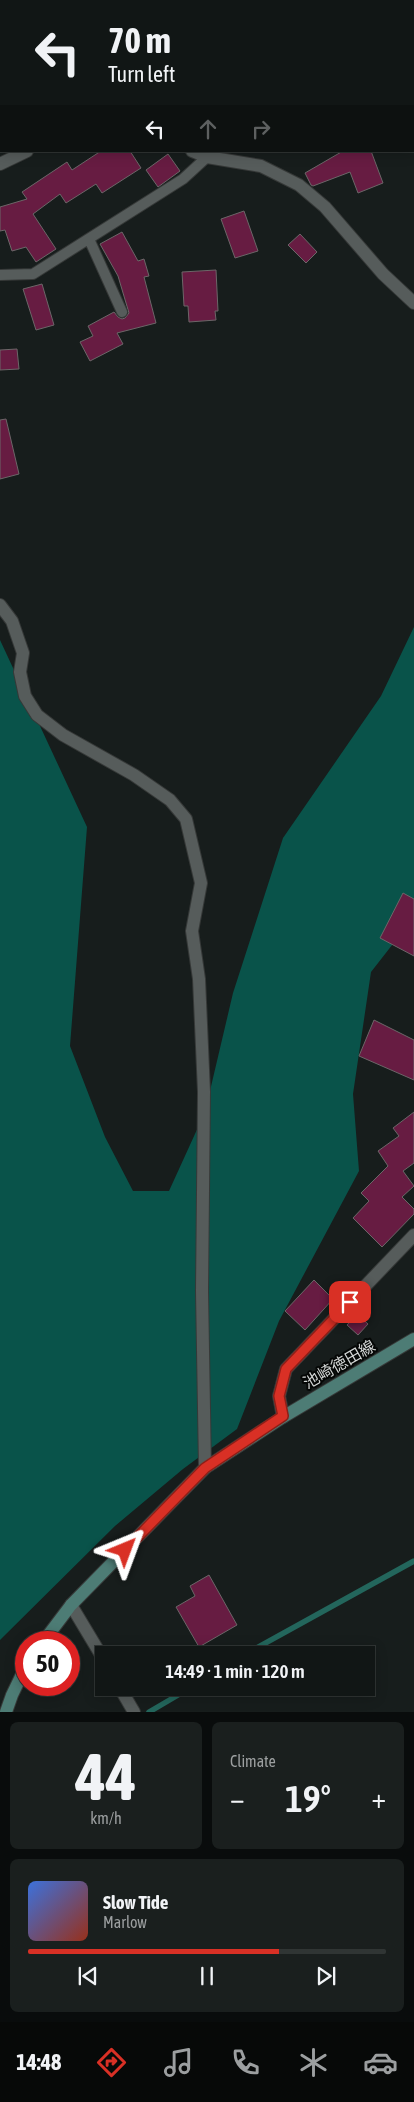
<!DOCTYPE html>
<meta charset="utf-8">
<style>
:root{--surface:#111615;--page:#1a1f1e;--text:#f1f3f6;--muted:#9c9fa0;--line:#303534;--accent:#d93025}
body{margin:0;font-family:"Asap Condensed","Noto Sans JP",sans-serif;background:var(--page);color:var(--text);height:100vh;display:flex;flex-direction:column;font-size:19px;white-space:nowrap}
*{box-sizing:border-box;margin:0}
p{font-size:16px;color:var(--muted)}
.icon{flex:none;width:28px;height:28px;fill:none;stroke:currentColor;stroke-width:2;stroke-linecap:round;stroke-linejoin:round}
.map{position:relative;height:1712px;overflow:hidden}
.panel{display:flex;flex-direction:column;gap:10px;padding:10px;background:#090c0c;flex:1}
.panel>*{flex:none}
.hud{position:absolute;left:0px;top:0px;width:415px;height:152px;box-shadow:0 2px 12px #0003,0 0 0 1px var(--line);background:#111615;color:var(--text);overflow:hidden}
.speed{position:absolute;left:15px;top:1631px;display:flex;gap:10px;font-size:25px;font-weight:700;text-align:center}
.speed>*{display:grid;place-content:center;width:65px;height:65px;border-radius:50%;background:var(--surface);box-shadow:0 2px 12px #0003,0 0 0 1px var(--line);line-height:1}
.speed .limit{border:8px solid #d22;background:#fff;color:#111}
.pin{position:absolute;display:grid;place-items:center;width:42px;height:42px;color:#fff;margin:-21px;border-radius:10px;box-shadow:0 2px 8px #0006}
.me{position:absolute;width:55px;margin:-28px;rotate:44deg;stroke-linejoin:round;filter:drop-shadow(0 0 4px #0008)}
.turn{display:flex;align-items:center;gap:18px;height:105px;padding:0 25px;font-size:22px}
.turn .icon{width:65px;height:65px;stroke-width:2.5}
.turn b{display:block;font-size:35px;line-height:42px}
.lanes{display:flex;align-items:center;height:48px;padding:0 25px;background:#0003;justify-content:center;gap:25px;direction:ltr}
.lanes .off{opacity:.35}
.big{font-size:38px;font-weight:600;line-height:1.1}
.panel .card{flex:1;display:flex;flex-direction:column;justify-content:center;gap:8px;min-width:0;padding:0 18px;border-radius:8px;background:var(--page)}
.panel .dial{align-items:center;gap:0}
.dial b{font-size:65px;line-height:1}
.song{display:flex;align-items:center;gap:15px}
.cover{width:60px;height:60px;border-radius:8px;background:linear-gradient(135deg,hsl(220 70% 55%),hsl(10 70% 35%))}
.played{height:5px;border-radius:2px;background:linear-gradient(90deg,var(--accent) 70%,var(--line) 70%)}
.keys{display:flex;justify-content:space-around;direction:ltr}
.heat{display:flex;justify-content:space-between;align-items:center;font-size:28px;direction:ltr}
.panel .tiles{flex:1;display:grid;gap:10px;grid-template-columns:1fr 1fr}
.card:last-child{grid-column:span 2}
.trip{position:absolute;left:95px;top:1646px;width:280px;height:50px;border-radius:0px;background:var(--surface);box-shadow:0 2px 12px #0003,0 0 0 1px var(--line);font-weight:600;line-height:50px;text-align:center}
.menu{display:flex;height:80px;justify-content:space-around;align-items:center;background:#070908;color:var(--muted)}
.menu .icon{width:35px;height:35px}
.menu .selected{color:var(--accent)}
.menu b{font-size:22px;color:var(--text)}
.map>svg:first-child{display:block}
</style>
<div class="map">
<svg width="414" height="1712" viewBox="0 0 414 1712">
<rect width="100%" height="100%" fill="#171d1c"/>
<!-- forest -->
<path fill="#09534a" d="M414 627V917L371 972 353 1094 359 1171 279 1321 237 1429 183 1469 115 1526 0 1640V640L87 827 70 1046 105 1137 133 1191H169L205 1112 233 993 283 838 381 696Z"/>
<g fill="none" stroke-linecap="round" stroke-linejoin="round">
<!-- stream -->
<path stroke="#23665c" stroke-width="5.5" d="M244 1655 414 1561
M149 1712 190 1688"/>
</g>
<!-- building -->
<path fill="#671c42" stroke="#6c6668" d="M101 151H130L141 168 102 193 96 184 66 203 60 194 33 214 56 249 36 262 26 247 12 251 5 230 0 231V207L27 199 22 192 67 162 72 170Z
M343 151H371L383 183 358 193 350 172 313 186 311 185 305 173Z
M168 154 180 171 158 187 146 170Z
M244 211 258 251 235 258 221 219Z
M122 232 138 261 144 259 149 276 144 277 156 323 117 333 123 344 90 361 80 342 93 336 88 326 114 312 118 317 122 319 125 318 129 313 118 276 100 244Z
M300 234 317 252 306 263 288 245Z
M216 270 218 311H215L216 320 189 322 188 306H184L182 272Z
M42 284 54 325 36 330 23 289Z
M17 349 19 369 0 370V350Z
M6 419 19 474 0 479V420Z
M403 893 414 899V956L380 938Z
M374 1020 414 1040V1080L359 1056Z
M414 1112V1163L403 1171 414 1186 402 1197 414 1209V1214L382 1247 353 1218 369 1201 361 1193 388 1166 378 1151 399 1136 393 1128Z
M314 1280 333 1299 305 1330 285 1311Z
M357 1314 368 1324 358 1335 347 1325Z
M209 1575 237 1625 199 1647 176 1607 195 1596 190 1586Z"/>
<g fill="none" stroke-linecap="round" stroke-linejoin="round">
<defs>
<path id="service" d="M89 239 122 312
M0 275 33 274 183 179 207 157"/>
<path id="minor" d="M26 1 28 0
M0 21 1 20
M0 56 1 58
M192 151 207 157 261 166 299 185 325 207 383 274 414 303
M0 164 27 151
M0 605 12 621 23 653 20 672 25 696 37 715 63 735 134 775 170 800 186 819 201 883 192 931 199 979 204 1092 202 1291 205 1468
M283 1417 279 1396 286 1369 414 1235
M71 1605 104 1660
M120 1688 134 1712"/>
<path id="secondary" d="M43 1642 71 1605 205 1468 283 1417 414 1339
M6 1712 12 1695 26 1666"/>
</defs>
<!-- service casing -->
<use href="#service" stroke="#363938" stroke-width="12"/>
<!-- minor casing -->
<use href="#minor" stroke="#363938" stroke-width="14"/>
<!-- secondary casing -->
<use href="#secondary" stroke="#363938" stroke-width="14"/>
<!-- service -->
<use href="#service" stroke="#565c5b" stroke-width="10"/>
<!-- minor -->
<use href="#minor" stroke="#565c5b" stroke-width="12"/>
<!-- secondary -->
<use href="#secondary" stroke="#4d7c75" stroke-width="12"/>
</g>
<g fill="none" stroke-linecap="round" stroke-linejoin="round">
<defs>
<path id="route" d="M125 1550 205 1468 283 1416 279 1396 286 1369 350 1302"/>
</defs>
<!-- route casing -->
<use href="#route" stroke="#8d1f18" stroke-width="12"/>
<!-- route -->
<use href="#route" stroke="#d93025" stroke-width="9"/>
</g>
<g text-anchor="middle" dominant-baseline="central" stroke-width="4" stroke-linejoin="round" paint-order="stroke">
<!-- street labels -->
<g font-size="16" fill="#d3d6d5" stroke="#050706">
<text transform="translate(339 1364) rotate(-30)">池崎徳田線</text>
</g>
</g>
</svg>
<div class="speed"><div class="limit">50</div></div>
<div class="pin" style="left:350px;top:1302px;background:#d93025"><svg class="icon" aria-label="arrive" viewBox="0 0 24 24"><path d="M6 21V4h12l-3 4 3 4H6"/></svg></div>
<svg class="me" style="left:125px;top:1550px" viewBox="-20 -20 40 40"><path d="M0-17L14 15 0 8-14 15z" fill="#d93025" stroke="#fff" stroke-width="4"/></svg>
<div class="trip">14:49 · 1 min · 120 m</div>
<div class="hud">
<div class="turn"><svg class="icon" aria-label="left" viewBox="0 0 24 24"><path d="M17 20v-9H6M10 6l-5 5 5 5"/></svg><div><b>70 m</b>Turn left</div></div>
<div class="lanes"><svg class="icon" aria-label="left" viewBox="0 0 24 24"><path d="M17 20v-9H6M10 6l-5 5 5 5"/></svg><svg class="icon off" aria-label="ahead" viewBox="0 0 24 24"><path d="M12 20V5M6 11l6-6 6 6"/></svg><svg class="icon off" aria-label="right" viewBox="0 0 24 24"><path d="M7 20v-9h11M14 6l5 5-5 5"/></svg></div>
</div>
</div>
<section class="panel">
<div class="tiles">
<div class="card dial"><b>44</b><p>km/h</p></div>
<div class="card"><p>Climate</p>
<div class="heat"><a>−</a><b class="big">19°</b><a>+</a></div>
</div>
<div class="card">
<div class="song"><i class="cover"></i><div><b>Slow Tide</b><p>Marlow</p></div></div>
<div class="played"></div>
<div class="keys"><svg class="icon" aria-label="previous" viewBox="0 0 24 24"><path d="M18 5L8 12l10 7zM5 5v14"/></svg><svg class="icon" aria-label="pause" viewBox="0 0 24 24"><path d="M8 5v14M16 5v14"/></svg><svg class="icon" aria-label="next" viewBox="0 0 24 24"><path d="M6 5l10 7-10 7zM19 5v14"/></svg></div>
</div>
</div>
</section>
<nav class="menu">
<b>14:48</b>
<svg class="icon selected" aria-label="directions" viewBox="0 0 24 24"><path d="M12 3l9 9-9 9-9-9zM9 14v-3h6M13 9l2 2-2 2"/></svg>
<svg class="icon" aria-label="music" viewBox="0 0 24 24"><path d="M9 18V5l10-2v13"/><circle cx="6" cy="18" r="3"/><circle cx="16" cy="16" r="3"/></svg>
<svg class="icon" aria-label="phone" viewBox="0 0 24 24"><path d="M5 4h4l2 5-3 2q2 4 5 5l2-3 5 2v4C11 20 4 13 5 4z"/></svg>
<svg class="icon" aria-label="climate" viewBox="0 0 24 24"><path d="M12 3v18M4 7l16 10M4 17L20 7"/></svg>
<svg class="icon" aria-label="car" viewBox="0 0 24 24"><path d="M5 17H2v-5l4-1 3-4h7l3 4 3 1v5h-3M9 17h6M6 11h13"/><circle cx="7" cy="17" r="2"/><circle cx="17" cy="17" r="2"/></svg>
</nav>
